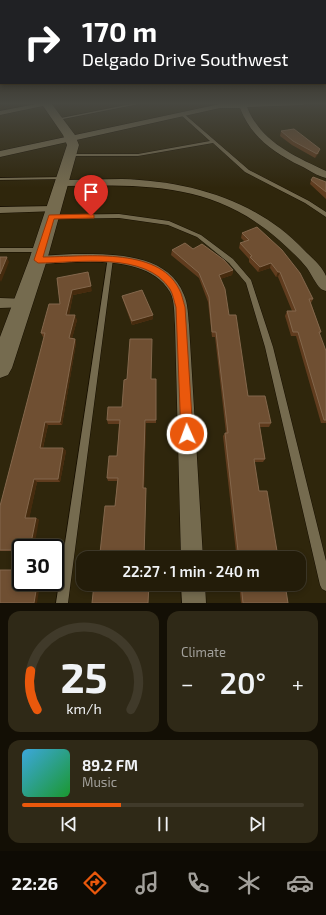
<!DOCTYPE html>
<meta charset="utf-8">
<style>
:root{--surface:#231c09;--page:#2f2917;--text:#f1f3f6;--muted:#a3a19c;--line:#403a2a;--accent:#ea580c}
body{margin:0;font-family:"Exo 2",sans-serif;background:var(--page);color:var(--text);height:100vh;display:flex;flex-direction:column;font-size:15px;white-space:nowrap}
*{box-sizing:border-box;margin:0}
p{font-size:13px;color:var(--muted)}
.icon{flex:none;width:22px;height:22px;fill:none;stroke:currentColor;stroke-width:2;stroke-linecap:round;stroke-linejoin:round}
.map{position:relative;height:603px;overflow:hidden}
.details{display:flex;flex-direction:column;gap:8px;padding:8px;background:#130f05;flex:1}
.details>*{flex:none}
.hud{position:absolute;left:0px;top:0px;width:326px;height:84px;box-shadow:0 2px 6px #0003,0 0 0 1px var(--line);background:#202124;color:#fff;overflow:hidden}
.speed{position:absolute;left:12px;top:539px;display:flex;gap:8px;font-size:20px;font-weight:700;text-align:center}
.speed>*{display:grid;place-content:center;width:52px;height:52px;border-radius:50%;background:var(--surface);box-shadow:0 2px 6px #0003,0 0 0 1px var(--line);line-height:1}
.speed .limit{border:2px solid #111;border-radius:6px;background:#fff;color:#111}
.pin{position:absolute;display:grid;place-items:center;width:34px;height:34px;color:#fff;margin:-41px -17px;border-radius:50% 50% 50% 0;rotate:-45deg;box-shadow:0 0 4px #0007}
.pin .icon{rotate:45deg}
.me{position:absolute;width:44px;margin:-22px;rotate:358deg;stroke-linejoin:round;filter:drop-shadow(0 0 3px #0008)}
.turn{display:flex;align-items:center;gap:14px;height:84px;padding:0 16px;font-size:18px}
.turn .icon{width:52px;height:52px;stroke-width:2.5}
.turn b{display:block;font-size:28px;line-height:34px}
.big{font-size:30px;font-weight:600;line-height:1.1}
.details .widget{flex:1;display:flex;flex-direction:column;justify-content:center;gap:6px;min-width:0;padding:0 14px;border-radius:12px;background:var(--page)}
.details .dial{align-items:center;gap:0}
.dial svg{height:104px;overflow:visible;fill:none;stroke:var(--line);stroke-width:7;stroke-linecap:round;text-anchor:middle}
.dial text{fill:var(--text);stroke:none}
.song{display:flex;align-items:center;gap:12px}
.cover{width:48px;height:48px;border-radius:6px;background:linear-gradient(135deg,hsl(200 70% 55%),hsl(130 70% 35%))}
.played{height:4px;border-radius:2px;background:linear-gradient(90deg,var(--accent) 35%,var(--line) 35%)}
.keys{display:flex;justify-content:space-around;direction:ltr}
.heat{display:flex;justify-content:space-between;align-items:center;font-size:22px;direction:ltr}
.details .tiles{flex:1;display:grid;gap:8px;grid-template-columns:1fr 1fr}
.widget:last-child{grid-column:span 2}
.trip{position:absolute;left:76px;top:551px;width:230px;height:40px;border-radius:12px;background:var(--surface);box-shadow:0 2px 6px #0003,0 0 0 1px var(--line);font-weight:600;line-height:40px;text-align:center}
.dock{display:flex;height:64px;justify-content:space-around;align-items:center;background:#0e0b04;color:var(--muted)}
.dock .icon{width:28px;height:28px}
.dock .on{color:var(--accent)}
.dock b{font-size:18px;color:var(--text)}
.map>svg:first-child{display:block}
</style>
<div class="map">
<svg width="326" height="603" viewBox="0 0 326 603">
<rect width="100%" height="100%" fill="#2f260c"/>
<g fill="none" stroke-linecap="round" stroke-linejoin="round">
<defs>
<path id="lane" d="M136 103H144L58 120 56 119Z
M181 113H183L249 170 309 201 326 212V217L305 203 245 172 213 143 138 156H71L69 155 71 154H138L210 141 181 115Z
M64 177H66V179L0 180V178Z
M119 214 169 221 201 235 233 259 251 280 273 347 326 561V591L322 589 320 585 265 347 246 283 229 263 197 237 168 225 119 218 51 219 48 217 51 215Z
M0 248H41L44 250 41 252H0Z
M108 257H112L113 259 68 603H56Z"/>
<path id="street" d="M41 103H57L0 115V111Z
M307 103 303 105 247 107C261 142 294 156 326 171V178C317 176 309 170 301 166 274 153 251 137 240 108H220L0 157V151L220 104Z
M122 179C189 181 257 200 304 250 311 257 322 266 326 276 326 280 326 287 326 291 324 290 322 290 321 289 315 283 312 275 307 268 299 258 289 249 279 240 213 182 145 185 63 186L58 183 63 180Z
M54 206 58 207 59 209 58 211 0 213V207Z
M73 254C110 254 168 252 184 295 188 304 188 315 189 325L203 558H181L175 325C174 315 175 301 170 292 146 252 77 263 38 264L34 263 32 260 34 257 38 256Z
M0 298 28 299 30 303 28 307 0 308Z
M181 584H205L206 603H182Z"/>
<path id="secondary" d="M41 103H51L75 135 79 145 47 260 12 368 8 375 0 378V337L29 260 67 145 63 135Z"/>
</defs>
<!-- lane casing -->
<use href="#lane" stroke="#170f00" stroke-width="1"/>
<!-- street casing -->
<use href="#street" stroke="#170f00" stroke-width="1"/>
<!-- secondary casing -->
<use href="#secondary" stroke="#170f00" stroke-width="1"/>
<!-- lane -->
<use href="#lane" fill="#756b4f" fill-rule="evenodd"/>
<!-- street -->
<use href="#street" fill="#756b4f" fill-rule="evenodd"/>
<!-- secondary -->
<use href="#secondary" fill="#756b4f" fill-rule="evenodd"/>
</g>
<!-- wall -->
<path fill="#603c1e" d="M281 131 319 153 315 158 292 145 280 136Z
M311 180 326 182V199L310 184Z
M242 233 313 299 311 303 321 332 319 334 326 351V423H321L296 336H291L285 316 287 311H292L278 277H276L270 268 258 272 249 262V259L239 248 240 243 245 242 241 238Z
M193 249 233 270 232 275 220 279 248 396 271 423 269 427H260L265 459 263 462H254L259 491 277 551 274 552H236L223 436 225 433H226L215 337H212L208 302 199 278 171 255 172 250Z
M57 278 92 291 73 295 69 315 77 320 72 338 75 339 76 343 62 425H48L43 448H63L66 451 60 482H37L29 518H36L39 520 21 548V551H0V506L44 337H43L41 333 60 304Z
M122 296 153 315V319L132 325 123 300Z
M152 379H156V423H146L144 488H146V491L144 558H114V554H102L100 553 115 506 117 481H108L107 478 117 456 119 424H108L107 420 122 407Z
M239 584H285L288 603H241Z"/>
<!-- shaded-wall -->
<path fill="#462b0e" d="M320 149 319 153 315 158 317 154Z
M7 257 9 262 1 282 0 280V274Z
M271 263 270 268 258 272 260 267Z
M233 270 232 275 218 280 219 275Z
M88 272 92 291 73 295 68 320 66 315 72 290Z
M278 272H280L278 277H276Z
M75 315 77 320 71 343 69 338Z
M153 315V319L132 325V321Z
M75 339 76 343 62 425 60 422Z
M145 420 146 423 144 491 143 488Z
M45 422 48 425 42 451 40 448Z
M63 448 66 451 60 482 58 479Z
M34 479 37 482 29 520 25 518Z
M36 518 39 520 34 548H30Z
M55 561 58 562 55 580Z
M52 582H55L53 591H50Z
M36 591H39L37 603H34Z"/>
<!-- building -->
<path fill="#6f4f32" stroke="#83674c" d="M294 129 320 149 317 154 293 141 281 131Z
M313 177 326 182V192L311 180Z
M257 227 282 250 300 273 313 299H309L321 332H319L326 351V420H324L298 332H293L287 311H296L280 272H278L271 263 260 267 250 257 252 256 240 243 249 240 242 233Z
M185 243 193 249 202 244 224 260 233 270 219 275 225 289 229 315H236L248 396H265L271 423H259L265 459H254L259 491H267L277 551H238L225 433H228L216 332H212L209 297 199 273 172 250Z
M0 257H7L0 274Z
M88 272 91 286 72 290 66 315H75L69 338 75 339 60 422H45L40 448H63L58 479H34L25 518H36L30 548H21V550H0V506L45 333H41L49 304H60L57 278Z
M142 290 153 315 132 321 122 296Z
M130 339H152L151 379H156V420H145L143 488H146L144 558H114V553H100L105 506H115L118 478H107L109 456H117L120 420H107L108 407H122L124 380 127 379Z
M0 570H21V582H52L50 591H36L34 603H0Z
M94 584H149L148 603H92Z
M241 584H285L288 603H243Z"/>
<!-- sky -->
<linearGradient id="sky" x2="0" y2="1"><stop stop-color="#1a1507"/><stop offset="0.55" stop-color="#474740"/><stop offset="1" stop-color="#474740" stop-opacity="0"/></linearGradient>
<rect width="326" height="188" fill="url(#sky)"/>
<!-- route -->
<path fill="#ea580c" stroke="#983908" d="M91 214 94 215V218L54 219 43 257C82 257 158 246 179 289 182 294 183 301 185 307L193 434 191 438 187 440 182 438 181 434 176 307C174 301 173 294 170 289 146 251 77 263 38 263L34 260 49 215Z"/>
</svg>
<div class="speed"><div class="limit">30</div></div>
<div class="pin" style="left:91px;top:216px;background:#d93025"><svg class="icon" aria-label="arrive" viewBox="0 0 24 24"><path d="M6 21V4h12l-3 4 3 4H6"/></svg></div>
<svg class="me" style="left:187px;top:434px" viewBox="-20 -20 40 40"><circle r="17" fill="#ea580c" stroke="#fff" stroke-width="3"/><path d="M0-11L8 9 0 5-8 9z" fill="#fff"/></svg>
<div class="trip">22:27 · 1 min · 240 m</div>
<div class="hud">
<div class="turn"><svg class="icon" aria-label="right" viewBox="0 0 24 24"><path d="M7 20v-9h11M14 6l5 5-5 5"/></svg><div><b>170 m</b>Delgado Drive Southwest</div></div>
</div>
</div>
<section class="details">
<div class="tiles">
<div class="widget dial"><svg viewBox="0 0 100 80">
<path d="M14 69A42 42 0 1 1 86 69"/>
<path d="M14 69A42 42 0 0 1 9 39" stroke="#ea580c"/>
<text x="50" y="56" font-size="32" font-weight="700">25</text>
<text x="50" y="72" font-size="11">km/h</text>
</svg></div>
<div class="widget"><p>Climate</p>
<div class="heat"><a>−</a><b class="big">20°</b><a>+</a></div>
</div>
<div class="widget">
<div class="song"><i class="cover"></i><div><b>89.2 FM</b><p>Music</p></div></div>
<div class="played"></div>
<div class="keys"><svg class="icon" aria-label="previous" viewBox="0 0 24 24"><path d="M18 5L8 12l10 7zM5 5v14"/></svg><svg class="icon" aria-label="pause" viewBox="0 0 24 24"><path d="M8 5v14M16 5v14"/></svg><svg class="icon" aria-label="next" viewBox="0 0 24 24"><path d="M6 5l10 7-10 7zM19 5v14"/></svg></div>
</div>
</div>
</section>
<nav class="dock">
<b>22:26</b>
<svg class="icon on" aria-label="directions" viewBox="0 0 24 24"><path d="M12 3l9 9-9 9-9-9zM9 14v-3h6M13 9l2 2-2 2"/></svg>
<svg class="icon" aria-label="music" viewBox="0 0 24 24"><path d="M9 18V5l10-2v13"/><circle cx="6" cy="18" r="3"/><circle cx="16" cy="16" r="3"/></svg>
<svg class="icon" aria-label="phone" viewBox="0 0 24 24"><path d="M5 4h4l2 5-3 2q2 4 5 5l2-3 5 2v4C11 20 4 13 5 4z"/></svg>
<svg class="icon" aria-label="climate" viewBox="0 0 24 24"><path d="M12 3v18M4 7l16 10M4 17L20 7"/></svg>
<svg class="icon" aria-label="car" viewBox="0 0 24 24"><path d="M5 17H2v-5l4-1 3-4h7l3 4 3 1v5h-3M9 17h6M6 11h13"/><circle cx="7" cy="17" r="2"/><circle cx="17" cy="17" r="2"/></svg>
</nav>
